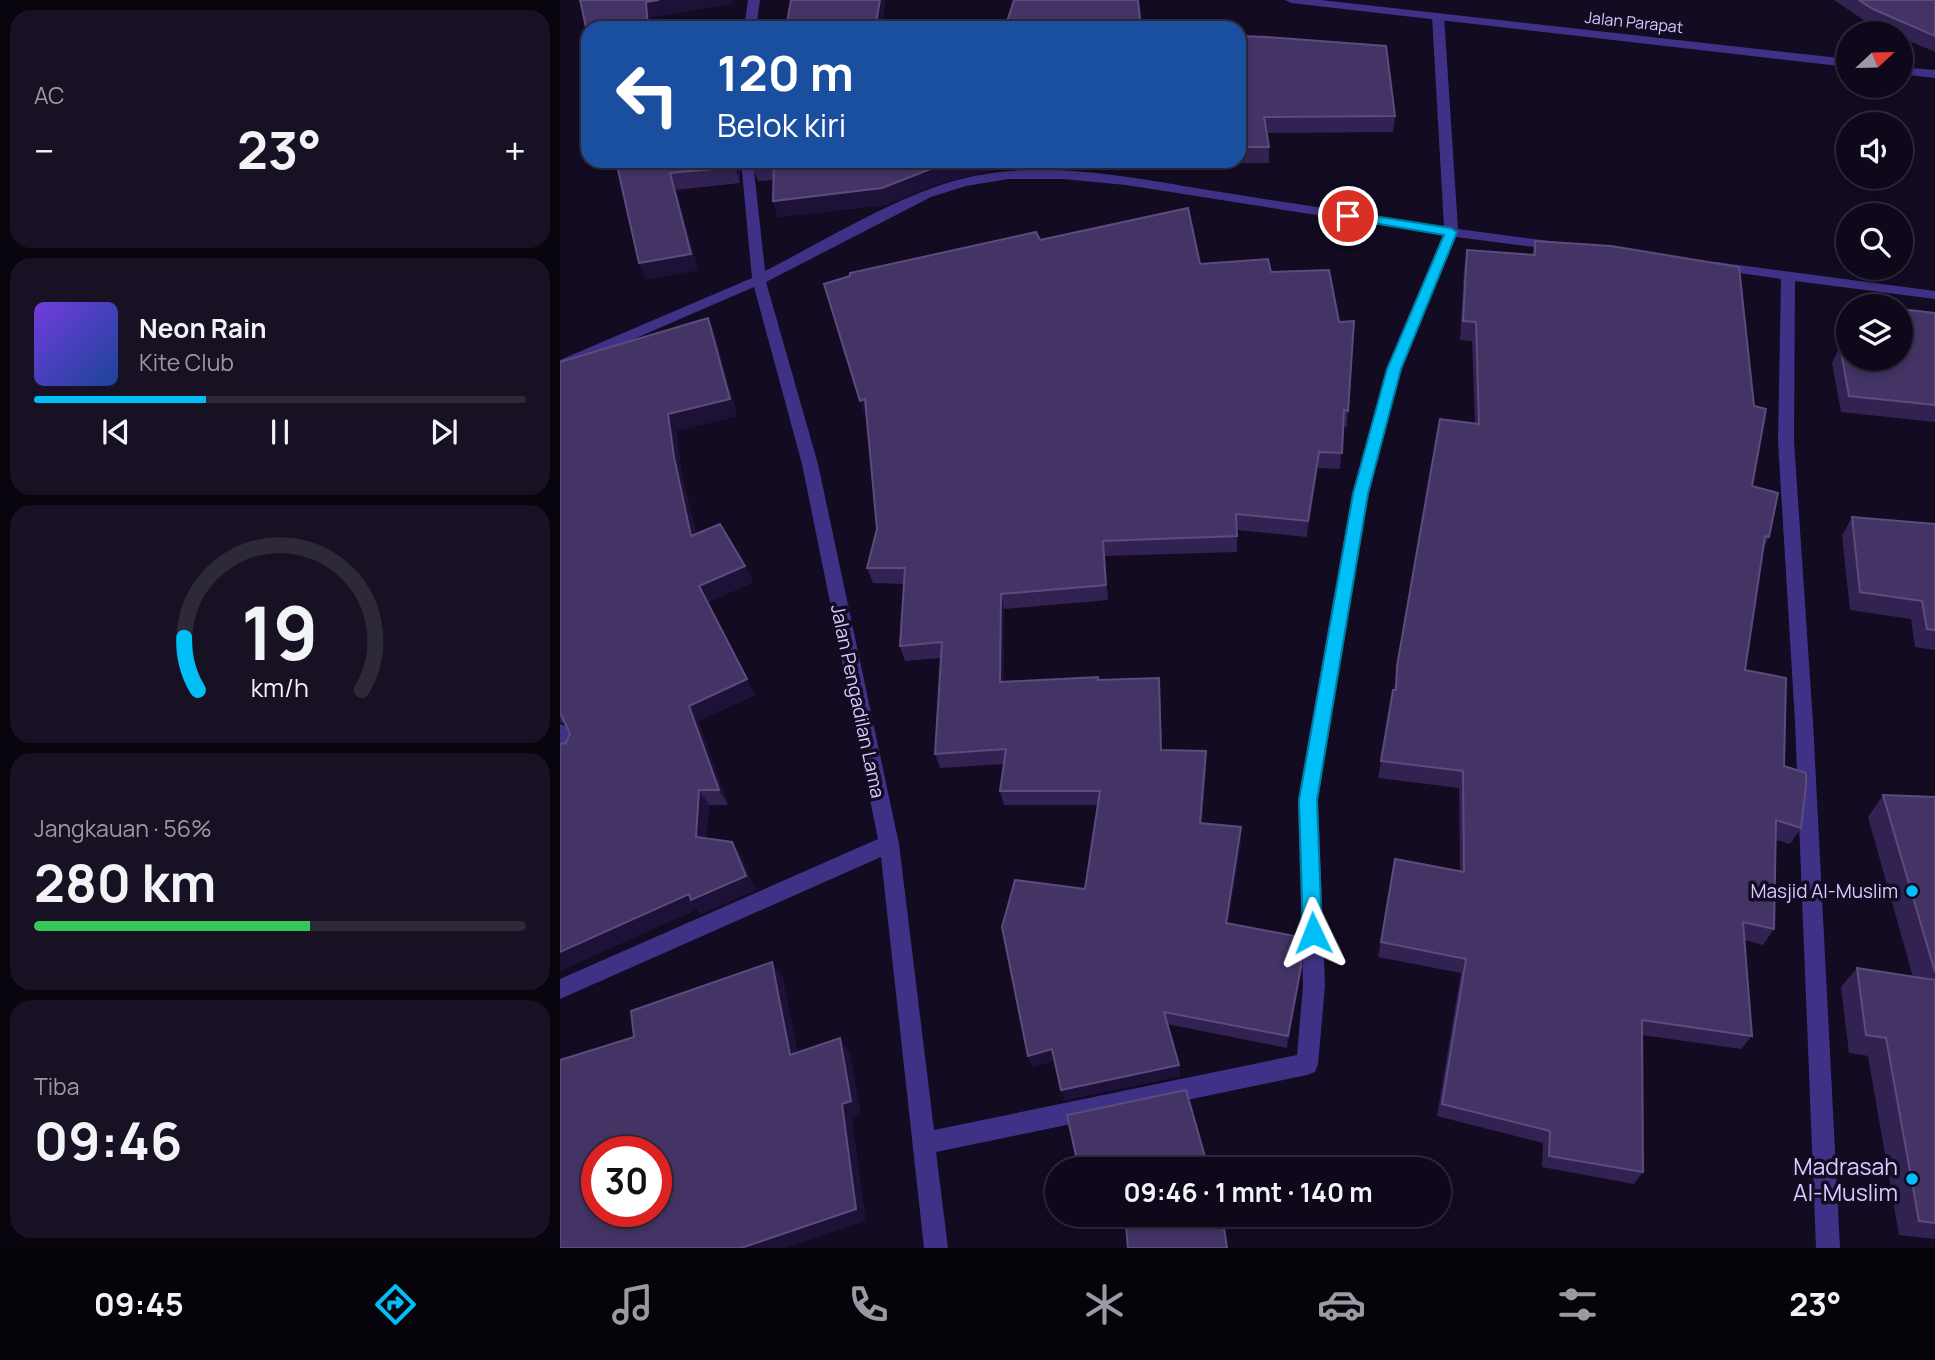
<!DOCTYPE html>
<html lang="id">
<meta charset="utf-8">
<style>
:root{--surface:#0e081a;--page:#171123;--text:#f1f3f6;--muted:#9b9aa2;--line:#2e2939;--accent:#00bef6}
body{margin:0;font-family:Manrope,sans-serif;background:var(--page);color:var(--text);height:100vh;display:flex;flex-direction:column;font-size:26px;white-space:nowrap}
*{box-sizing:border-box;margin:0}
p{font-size:23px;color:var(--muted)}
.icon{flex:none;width:38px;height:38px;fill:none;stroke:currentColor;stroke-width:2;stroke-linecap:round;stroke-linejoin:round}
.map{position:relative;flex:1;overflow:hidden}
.side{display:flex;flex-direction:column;gap:10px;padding:10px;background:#08040e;width:560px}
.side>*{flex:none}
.hud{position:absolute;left:21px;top:21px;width:665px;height:147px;border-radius:21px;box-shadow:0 4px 10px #0003,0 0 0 2px var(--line);background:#1a4fa0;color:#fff;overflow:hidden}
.needle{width:46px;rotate:68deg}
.controls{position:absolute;left:1276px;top:21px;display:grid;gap:14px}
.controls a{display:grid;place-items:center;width:77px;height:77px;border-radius:50%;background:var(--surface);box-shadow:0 4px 10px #0003,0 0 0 2px var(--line);font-size:35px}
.speed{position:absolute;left:21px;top:1136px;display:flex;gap:14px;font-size:35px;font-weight:700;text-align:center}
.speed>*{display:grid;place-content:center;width:91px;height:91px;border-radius:50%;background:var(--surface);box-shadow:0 4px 10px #0003,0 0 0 2px var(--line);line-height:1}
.speed .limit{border:10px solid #d22;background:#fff;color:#111}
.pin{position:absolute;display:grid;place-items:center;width:60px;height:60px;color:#fff;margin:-30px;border:4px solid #fff;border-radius:50%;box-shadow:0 2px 7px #0007}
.me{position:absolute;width:77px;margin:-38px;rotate:358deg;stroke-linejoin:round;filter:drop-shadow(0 0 5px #0008)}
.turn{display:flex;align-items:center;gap:24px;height:147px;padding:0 21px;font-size:32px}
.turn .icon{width:91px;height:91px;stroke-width:2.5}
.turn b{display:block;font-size:49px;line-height:60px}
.big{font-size:52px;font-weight:700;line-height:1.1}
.side .widget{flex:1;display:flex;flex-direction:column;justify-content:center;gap:10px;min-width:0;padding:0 24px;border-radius:21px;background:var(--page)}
.side .dial{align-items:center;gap:0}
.dial svg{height:182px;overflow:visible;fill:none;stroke:var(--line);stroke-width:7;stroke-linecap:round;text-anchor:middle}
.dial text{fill:var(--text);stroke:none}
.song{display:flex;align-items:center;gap:21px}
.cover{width:84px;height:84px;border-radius:10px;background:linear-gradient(135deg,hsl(260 70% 55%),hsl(220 70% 35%))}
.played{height:7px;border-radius:4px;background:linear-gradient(90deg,var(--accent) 35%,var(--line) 35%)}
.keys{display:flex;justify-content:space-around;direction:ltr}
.heat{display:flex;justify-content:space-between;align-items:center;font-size:38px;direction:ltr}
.charge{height:10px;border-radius:5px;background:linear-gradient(90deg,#34c759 56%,var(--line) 0)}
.trip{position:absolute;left:485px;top:1157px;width:406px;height:70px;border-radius:35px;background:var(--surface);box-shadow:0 4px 10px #0003,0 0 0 2px var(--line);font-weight:700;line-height:70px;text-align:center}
.menu{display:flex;height:112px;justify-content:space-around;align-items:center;background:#06030a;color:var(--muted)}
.menu .icon{width:49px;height:49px}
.menu .current{color:var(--accent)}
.menu b{font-size:32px;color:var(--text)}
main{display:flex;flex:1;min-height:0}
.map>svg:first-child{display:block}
</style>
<main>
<section class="side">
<div class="widget"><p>AC</p>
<div class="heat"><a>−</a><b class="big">23°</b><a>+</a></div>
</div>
<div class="widget">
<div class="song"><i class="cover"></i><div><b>Neon Rain</b><p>Kite Club</p></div></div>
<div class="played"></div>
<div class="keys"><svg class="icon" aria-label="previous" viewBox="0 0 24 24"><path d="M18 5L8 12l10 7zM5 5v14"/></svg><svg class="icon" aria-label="pause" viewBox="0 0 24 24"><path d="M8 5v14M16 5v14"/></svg><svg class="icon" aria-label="next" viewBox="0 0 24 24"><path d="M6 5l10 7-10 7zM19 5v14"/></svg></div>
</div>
<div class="widget dial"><svg viewBox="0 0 100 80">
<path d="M14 69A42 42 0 1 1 86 69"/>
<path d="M14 69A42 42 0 0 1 8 46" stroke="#00bef6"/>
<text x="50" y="56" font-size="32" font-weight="700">19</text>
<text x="50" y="72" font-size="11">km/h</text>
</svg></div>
<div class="widget"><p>Jangkauan · 56%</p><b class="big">280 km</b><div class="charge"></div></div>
<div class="widget"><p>Tiba</p><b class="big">09:46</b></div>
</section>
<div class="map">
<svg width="1375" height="1248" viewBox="0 0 1375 1248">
<rect width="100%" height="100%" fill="#120b22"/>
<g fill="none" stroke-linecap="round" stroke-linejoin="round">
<!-- minor -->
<path fill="#3f3186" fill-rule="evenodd" d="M188 0H200L196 28H184Z
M878 13 884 16 898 229 997 242 1004 246 997 250 896 237 841 369 808 494 758 800 765 986 758 1064 755 1072 747 1075 376 1152 388 1248H364L321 857 0 999V979L318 839 242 464 194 287 0 371V360L192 278 181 161H193L205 271C264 241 338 195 401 179 483 158 572 178 654 191 730 203 807 215 884 227L872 16ZM448 179H503L566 185 883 235 827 369 792 494 738 800 743 986 737 1055 374 1130 339 844 258 464 206 282 371 197 406 186Z
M1156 262 1375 291V299L1235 281 1234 441 1253 722 1280 1248H1256L1235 722 1218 441 1221 279 1151 269V263Z
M0 724 7 726 19 750 17 756 10 758 3 756 0 750Z"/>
<!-- tertiary -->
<path fill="#3f3186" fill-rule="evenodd" d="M725 0H761L1288 59V67L731 3Z
M1340 67 1375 70V78L1340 74Z"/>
</g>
<!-- wall -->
<path fill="#322252" d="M1274 0H1375V52L1340 37V33H1332L1308 23Z
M679 36 835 116 833 132 707 133 709 147V163H431L432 170 376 184 326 205 218 217 213 201 214 180 198 181 192 165V161H679Z
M56 161H179L180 183 116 190 138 270 86 279Z
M480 240 640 264 711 272 788 411 787 427H783L780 469 758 468 747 537 677 530V552L545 556 548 600 444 609V682L538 677V680L599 678 602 750 646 751V766L642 823 681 827V841L668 923 740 979 727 1048 607 1024 619 1065 620 1076 505 1100 495 1060 472 1067 525 889 538 805H444L440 791 444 764 380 768 375 754 381 658 345 661 340 646 344 584 313 583 307 568 317 529 306 417H305Z
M975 241 1192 486 1209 537 1203 550 1185 670 1224 766 1241 828 1230 844 1216 840 1214 929 1203 945 1185 940 1192 1036 1181 1049 1082 1035 1083 1172 1074 1184 982 1167 983 1143 877 1116 901 973 818 957 835 859 900 872 899 788 818 778 833 690H834L837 666 915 424 912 341 900 340 904 269 907 250 972 255Z
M1375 313V422L1281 412 1272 363 1280 346 1340 359Z
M148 318 155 335 177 416 116 431 122 475 136 534 185 566 193 582 147 603 195 695 138 721 168 805H149L146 838 172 842 181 856 195 890 141 914 6 743 10 733 5 724 0 722V362Z
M1292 517 1375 524V650L1355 647 1351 619 1290 610 1282 536Z
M1323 795 1375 797V1239L1339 1235 1308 1056 1289 1053 1281 987 1297 968 1353 977 1308 817Z"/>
<!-- shaded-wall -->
<path fill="#1d1137" d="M99 0H172L173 4 91 18 92 28H88L86 2Z
M320 0H326L321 28H315Z
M175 161H179L180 183 175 167Z
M400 161H430L432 170 376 184 326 205 218 217 213 201Z
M110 173 116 190 138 270 86 279 79 263Z
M148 318 155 335 177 416 116 431 122 475 140 553 131 536 114 457 108 414Z
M305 399 310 416 305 417 300 401Z
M759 452 758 468 747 537 748 521Z
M543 541 545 556 548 600 546 585Z
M185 566 193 582 147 603 139 586Z
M441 594 444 609V697L440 682Z
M599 678 600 693 602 764 601 750Z
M187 679 195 695 138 721 168 805 159 790 129 706Z
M646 751V766L640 836V823Z
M139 790 149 805 146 851 136 837Z
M681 827V841L666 936V923Z
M172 842 181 856 195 890 141 914 138 909 0 971V952Z
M212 962 223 978 241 1069 230 1055Z
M741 967 740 979 727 1048 728 1036Z
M280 1038 290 1053 301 1115 292 1118 306 1221 226 1248H181L282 1104Z
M492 1049 496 1060 472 1067 468 1056Z
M619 1065 620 1076 505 1100 501 1090Z"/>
<!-- building -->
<path fill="#433465" stroke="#5b4c7d" stroke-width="2" fill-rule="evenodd" d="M20 0H99L86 2 88 28H28V36Z
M231 0H320L315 28H226Z
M454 0H578L581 28H445Z
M1299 0H1375V36L1313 9Z
M679 36 707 37 826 46 835 116 704 117 709 147H679Z
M56 161H175V167L110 173 131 254 79 263Z
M192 161H400L373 168 322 188 213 201 214 163 192 165Z
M628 208 640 264 708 259 711 272 769 270 779 322 794 321 788 411 784 410 782 453 759 452 748 521 676 514 677 536 543 541 546 585 441 594 440 682 538 677V680L599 678 601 750 646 751 640 823 681 827 666 923 740 937 741 967 728 1036 604 1012 619 1065 501 1090 492 1049 468 1056 442 927 455 880 525 889 540 791H440L446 749 375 754 382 642 340 646 345 568H307L317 529 305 399 300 401 264 284 290 276V273L476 232 480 240Z
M975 241 1051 246 1179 267 1194 406 1206 409 1192 486 1218 493 1209 537 1205 536 1185 670 1226 678 1224 766 1246 773V785L1241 828 1216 820 1214 929 1183 922 1192 1036 1082 1020 1083 1172 989 1156 990 1131 882 1104 906 959 821 942 835 859 904 872 903 771 821 761 833 690H836L837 666 880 419 919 424 916 322 903 321 907 250 975 255Z
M1340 309 1375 313V405L1289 396 1280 346 1288 347V359H1340Z
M148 318 170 399 108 414 114 457 131 536 160 524 185 566 139 586 187 679 129 706 159 790H139L136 837 172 842 186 876 131 900 129 894 0 952V744L6 743 10 733 0 713V362Z
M1292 517 1375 524V630L1367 629 1362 601 1300 592Z
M1323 795 1375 797V972Z
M212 962 230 1055 280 1038 291 1101 282 1104 296 1209 181 1248H0V1060L74 1037 71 1011ZM37 1152H96V1211H37Z
M1297 968 1375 980V1223L1359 1221 1326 1038 1306 1035Z
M626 1090 647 1164 654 1163 655 1169H519L507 1115Z
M565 1214H662L667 1248H568Z"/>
<!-- route -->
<path fill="#00bef6" stroke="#007ca0" stroke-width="2" d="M788 212 891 228 897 232 841 369 808 494 757 800 762 933 759 939 753 942 746 939 743 933 739 800 793 494 827 369 884 235 784 218 782 216Z"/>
<!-- markers -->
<g fill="#00bef6" stroke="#120b22" stroke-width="2.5">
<circle cx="1352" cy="891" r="7"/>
<circle cx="1352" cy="1179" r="7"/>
</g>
<g text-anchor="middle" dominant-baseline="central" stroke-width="7" stroke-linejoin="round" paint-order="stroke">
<!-- far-street labels -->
<g font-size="16" fill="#d8cbff" stroke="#120b22">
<text transform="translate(1074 22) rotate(6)">Jalan Parapat</text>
</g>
<!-- street labels -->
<g font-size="19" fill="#d8cbff" stroke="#120b22">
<text transform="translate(298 701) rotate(78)">Jalan Pengadilan Lama</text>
</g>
<!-- poi labels -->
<g font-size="19" fill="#d8cbff" stroke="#120b22" text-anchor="end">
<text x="1338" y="891">Masjid Al-Muslim</text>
</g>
<!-- near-poi labels -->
<g font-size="23" fill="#d8cbff" stroke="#120b22" text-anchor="end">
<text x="1338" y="1166">Madrasah<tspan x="1338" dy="26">Al-Muslim</tspan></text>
</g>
</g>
</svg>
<div class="controls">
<a><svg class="needle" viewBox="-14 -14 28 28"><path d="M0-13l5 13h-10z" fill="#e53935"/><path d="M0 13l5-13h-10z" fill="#9b9aa2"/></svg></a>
<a><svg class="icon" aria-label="sound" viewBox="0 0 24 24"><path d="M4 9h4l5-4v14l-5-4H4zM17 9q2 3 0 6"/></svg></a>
<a><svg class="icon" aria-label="search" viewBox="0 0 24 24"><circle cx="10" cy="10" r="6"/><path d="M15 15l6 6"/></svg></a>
<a><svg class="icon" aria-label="layers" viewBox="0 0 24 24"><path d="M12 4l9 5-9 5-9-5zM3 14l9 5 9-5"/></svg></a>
</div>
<div class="speed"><div class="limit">30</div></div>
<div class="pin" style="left:788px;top:216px;background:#d93025"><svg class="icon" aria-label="arrive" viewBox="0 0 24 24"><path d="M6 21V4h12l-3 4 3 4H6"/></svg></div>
<svg class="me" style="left:753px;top:933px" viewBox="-20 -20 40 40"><path d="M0-17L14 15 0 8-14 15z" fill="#00bef6" stroke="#fff" stroke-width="4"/></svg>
<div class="trip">09:46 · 1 mnt · 140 m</div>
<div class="hud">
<div class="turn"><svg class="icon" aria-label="left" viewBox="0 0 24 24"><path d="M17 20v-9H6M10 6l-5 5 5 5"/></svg><div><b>120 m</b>Belok kiri</div></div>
</div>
</div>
</main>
<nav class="menu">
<b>09:45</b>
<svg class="icon current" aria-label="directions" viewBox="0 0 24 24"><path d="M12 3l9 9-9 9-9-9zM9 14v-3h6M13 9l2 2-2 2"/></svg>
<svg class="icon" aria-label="music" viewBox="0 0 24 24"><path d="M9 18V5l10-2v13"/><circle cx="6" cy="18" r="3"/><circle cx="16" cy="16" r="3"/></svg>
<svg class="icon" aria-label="phone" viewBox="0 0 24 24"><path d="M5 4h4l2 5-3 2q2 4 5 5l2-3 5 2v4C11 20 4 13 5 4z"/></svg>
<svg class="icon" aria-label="climate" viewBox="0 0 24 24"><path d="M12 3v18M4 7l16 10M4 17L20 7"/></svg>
<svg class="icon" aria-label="car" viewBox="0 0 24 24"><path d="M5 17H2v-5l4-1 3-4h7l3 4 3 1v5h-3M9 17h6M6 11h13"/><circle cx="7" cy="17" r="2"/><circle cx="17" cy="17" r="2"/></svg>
<svg class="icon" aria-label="filters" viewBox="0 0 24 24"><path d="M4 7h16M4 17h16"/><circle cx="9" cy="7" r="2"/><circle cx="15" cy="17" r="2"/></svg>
<b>23°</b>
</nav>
